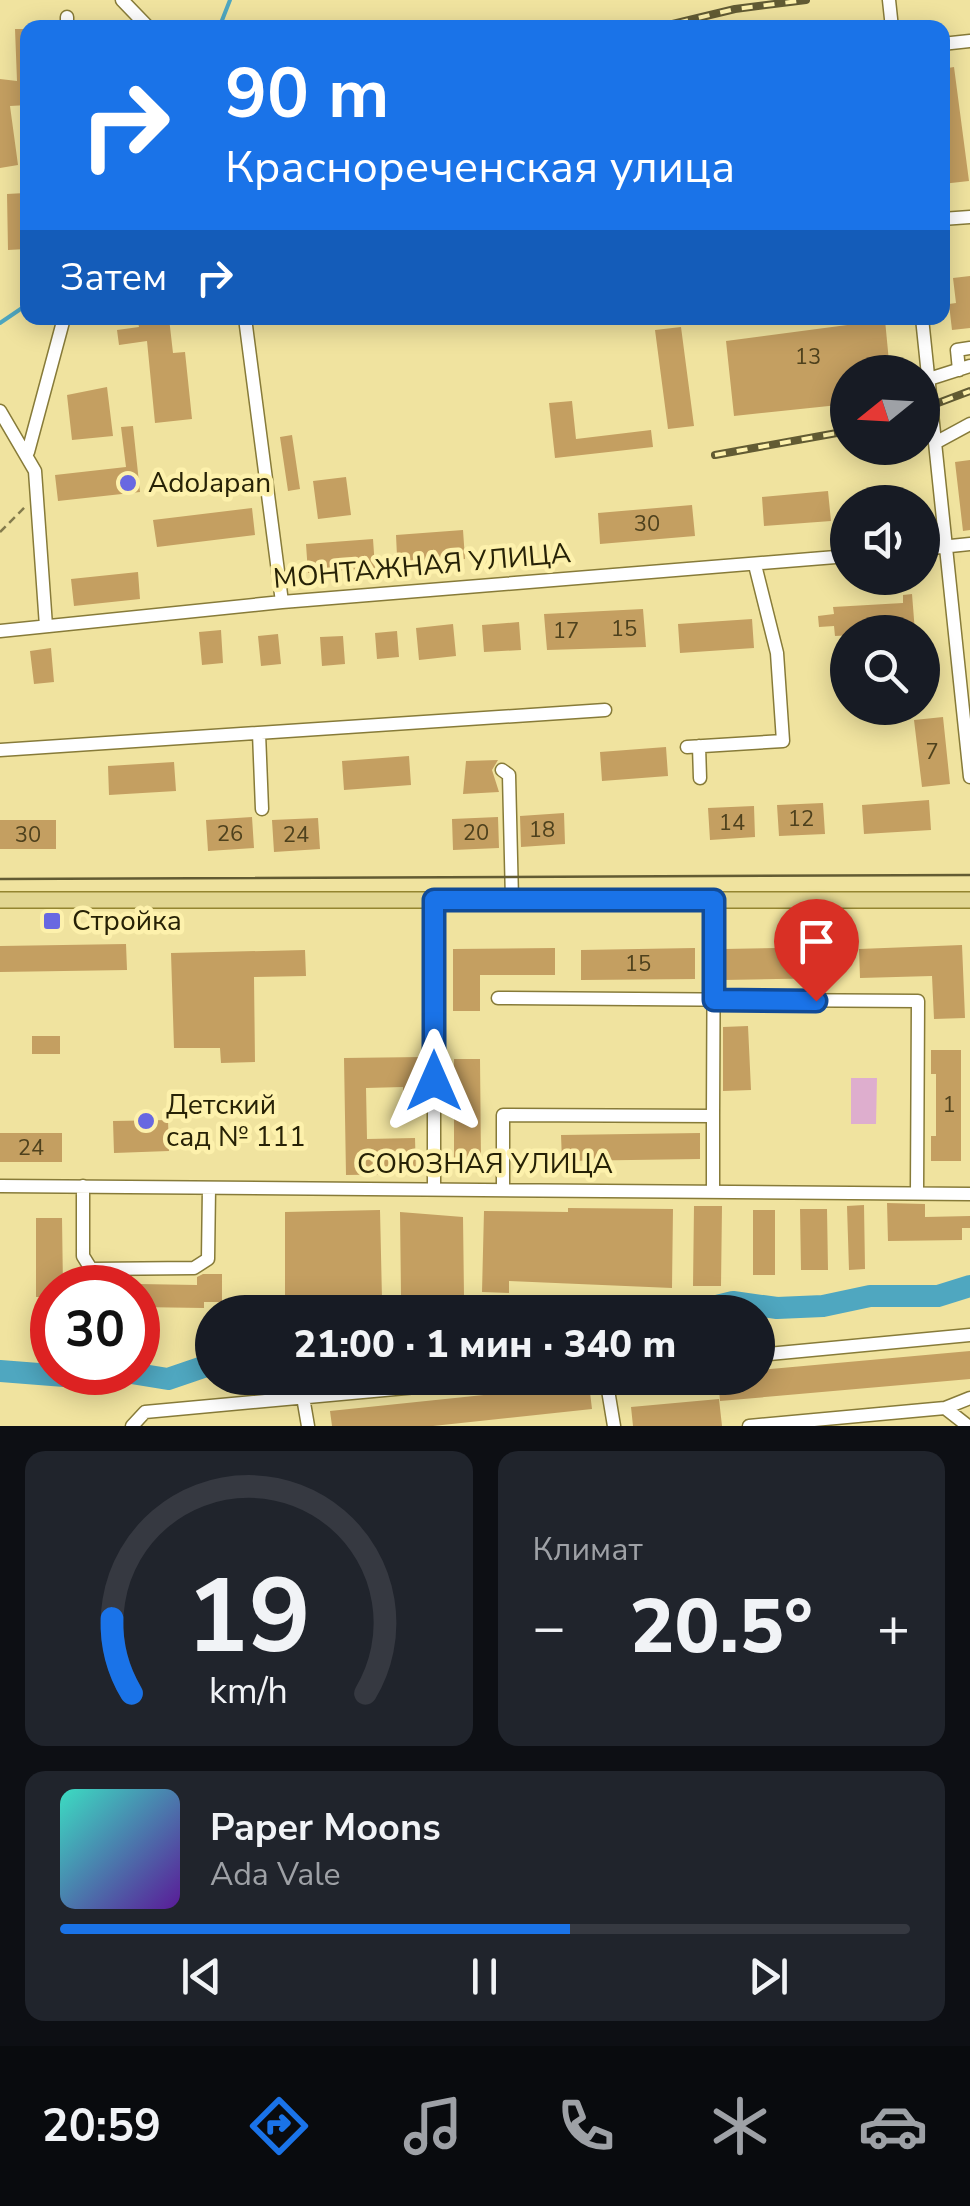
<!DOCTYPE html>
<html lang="ru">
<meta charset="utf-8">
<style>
:root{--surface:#171b24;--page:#20242c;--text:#f1f3f6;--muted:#9ea1a6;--line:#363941;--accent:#1a73e8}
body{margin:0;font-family:"Nunito Sans",sans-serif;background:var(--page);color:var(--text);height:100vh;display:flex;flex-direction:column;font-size:38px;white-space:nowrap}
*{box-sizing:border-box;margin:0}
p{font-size:32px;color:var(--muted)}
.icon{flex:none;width:55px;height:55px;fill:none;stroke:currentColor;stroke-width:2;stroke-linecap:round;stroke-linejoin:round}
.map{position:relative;height:1426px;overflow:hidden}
.sheet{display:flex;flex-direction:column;gap:25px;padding:25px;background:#0d0f14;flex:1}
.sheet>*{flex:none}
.hud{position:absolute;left:20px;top:20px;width:930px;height:305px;border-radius:20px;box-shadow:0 5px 25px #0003;background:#1a73e8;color:#fff;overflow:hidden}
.needle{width:65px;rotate:252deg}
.tools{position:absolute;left:830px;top:355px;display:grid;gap:20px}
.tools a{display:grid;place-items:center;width:110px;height:110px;border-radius:50%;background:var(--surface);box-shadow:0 5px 25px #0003;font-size:50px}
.speed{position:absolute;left:30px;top:1265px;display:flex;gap:20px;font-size:50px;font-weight:700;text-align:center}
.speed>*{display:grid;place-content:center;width:130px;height:130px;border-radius:50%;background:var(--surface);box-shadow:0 5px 25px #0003;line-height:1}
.speed .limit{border:15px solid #d22;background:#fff;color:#111}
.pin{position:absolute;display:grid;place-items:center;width:85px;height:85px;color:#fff;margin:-102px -42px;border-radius:50% 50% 50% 0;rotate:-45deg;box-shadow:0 0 10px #0007}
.pin .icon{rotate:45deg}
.me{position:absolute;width:110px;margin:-55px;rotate:0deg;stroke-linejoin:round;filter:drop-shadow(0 0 8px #0008)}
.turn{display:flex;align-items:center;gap:35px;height:210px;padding:0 40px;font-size:45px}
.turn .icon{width:130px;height:130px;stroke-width:2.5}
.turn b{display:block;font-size:70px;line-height:85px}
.then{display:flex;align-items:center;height:95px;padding:0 40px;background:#0003;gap:20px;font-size:38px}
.big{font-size:75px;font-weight:800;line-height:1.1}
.sheet .card{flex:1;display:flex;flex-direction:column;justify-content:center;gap:15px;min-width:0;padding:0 35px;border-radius:20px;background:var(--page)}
.sheet .dial{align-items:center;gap:0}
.dial svg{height:260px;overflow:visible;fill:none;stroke:var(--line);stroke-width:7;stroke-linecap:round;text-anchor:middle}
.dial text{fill:var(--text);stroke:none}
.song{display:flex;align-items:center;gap:30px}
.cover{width:120px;height:120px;border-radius:15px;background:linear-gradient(135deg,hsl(170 70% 55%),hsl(270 70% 35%))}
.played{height:10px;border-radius:5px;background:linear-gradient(90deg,var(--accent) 60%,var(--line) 60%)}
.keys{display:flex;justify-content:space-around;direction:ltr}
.heat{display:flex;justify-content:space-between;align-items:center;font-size:55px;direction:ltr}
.sheet .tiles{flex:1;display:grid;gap:25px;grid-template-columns:1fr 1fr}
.card:last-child{grid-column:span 2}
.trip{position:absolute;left:195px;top:1295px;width:580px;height:100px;border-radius:50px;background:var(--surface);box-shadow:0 5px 25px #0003;font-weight:800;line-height:100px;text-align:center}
.menu{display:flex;height:160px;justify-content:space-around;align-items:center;background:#090b0e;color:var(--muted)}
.menu .icon{width:70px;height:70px}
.menu .selected{color:var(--accent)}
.menu b{font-size:45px;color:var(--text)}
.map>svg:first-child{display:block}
</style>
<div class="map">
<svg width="970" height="1426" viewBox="0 0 970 1426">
<rect width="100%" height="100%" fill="#f0e39f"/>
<!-- green -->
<path fill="#deaece" d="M851 1078H877L876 1124H851Z"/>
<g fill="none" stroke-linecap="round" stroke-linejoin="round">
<!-- stream -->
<path stroke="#4fa7c0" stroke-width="4" d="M219 28 230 0
M0 323 28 304"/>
<!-- river -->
<path stroke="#4fa7c0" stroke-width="22" d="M692 1312 733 1302 777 1308 823 1306 870 1296H938L970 1286
M0 1371 90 1378 110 1372
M125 1372 168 1379 212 1364"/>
</g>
<!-- building -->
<path fill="#c49f61" d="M15 29H28V105L10 106 18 165 0 168V79L17 81Z
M954 67 969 181 942 184V69Z
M25 193 26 249 8 250 7 194Z
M970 276V328L952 330 949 304 956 303 953 278Z
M137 318H169L173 353 185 352 192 419 155 423 147 341 119 345 117 330 139 327Z
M885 320 890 372H848V404L734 416 726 341Z
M681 327 694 426 668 429 655 330Z
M107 387 113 436 72 440 67 395Z
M572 401 576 439 651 430 653 447 555 458 549 403Z
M133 426 140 492 58 501 55 475 126 467 121 427Z
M292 435 300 489 288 491 280 437Z
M970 460V530L963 531 955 462Z
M346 477 351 515 318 519 313 481Z
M828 491 831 521 764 526 762 497Z
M692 505 695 536 600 544 598 513Z
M252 508 255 535 157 547 153 520Z
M463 530 465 559 410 563 409 555 397 556 396 535Z
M373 539 375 568 308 573 306 544Z
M138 572 140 599 74 606 71 579Z
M912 594 915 632 835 636 834 626 819 627 818 616 834 614 833 607 903 603V595Z
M643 609 646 647 547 650 544 614Z
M752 619 754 648 680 653 678 624Z
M519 622 521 650 484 652 482 625Z
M453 624 456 656 419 660 416 628Z
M221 630 223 663 202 665 199 632Z
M397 631 399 657 377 659 375 633Z
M278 634 281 664 261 666 258 636Z
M343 636 345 664 322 666 320 637Z
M51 648 54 682 34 684 30 651Z
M943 717 950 784 922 787 914 720Z
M666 747 668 776 602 781 600 752Z
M409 756 411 785 344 790 342 761Z
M498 760 492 770 499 792 463 794 466 761Z
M174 762 176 791 109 795 108 766Z
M929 800 931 830 864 834 862 805Z
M823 803 825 834 779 836 777 805Z
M754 806 755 837 710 840 708 808Z
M564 813 565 844 521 847 520 816Z
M252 817 254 848 208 851 206 820Z
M498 817 499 848 453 850 452 819Z
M318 818 320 849 274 852 272 820Z
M0 820H56V849H0Z
M126 944 127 970 0 972V946Z
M962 945 965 1018 934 1019 932 976 860 978 859 949Z
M836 947 837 978 724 980V949Z
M555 948V975H480V1011H453V949Z
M695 948V979L581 980V950Z
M305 950 306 976 254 977 255 1062 221 1063 220 1048H174L171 953Z
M748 1026 751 1090 723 1091V1027Z
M32 1036H60V1054H32Z
M931 1050H961V1161H931V1136H936V1074H931Z
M423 1057 424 1112H403V1087L366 1088 367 1139 415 1138 416 1174 346 1175 344 1058Z
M454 1059H480L481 1161 454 1160Z
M168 1120 169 1151 114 1153 113 1121Z
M0 1133H62V1162H0Z
M700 1133V1159L562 1161 561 1135Z
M887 1203 925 1204V1217L970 1216V1228H962V1240L888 1241Z
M864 1205 865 1269 849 1270 847 1206Z
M694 1206H722L721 1286H693Z
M568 1208 673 1209 672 1288 509 1281V1293L482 1292 484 1211 568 1212Z
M800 1209H827L828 1270H801Z
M380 1210 382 1299 354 1300V1306L312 1305V1312H285V1212Z
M753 1210H775V1275H753Z
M400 1212 463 1217 464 1296 401 1295Z
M36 1218H62L63 1288H52V1297H36Z
M203 1274H222V1302H204V1308L138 1307V1284L197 1285V1277Z
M970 1351V1379L720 1401 718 1378H758V1370Z
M589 1384 592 1409 433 1426H332L330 1411Z
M719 1399 722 1426H633L631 1407Z"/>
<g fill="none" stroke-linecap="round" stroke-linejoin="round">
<defs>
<path id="minor" d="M122 0 149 28
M889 0 892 28
M67 17V28
M942 44 970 41
M942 219 970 217
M245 318 282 602
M922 318 970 777
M959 370 957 350 970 348
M929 379 970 366
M0 411 35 471 46 626
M935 443 970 424
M28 452 64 318
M922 549 970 544
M0 631 282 602 848 556
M259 733 262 809
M699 746 700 778
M687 747 783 741 777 653 755 565
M0 750 605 710
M502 770 509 775 512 900
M434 900V1189
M498 998 918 1001 917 1193
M713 1116 714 900
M0 1186 970 1194
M83 1186V1256L91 1269 194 1268 208 1259 209 1188
M503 1189V1115L713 1116V1191
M758 1355 970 1335
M606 1378 614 1426
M303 1397 308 1426
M132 1426 145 1412 515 1378
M749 1426 945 1408
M968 1426 945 1408 970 1398"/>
<path id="major" d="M0 900H970"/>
</defs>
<!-- minor casing -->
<use href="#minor" stroke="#877b39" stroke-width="15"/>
<!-- major casing -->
<use href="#major" stroke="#948530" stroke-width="18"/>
<!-- path -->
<path stroke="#847b4d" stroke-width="2.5" stroke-dasharray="8 5" stroke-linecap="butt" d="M0 532 25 507"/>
<!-- minor -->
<use href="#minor" stroke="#fff" stroke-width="12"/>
<!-- major -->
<use href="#major" stroke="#e2d691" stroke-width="15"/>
<!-- tram -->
<path stroke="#625b33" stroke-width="2.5" d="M0 879 970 875"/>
<defs>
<path id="rail" d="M656 28 735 9 806 0
M922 409 970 391
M715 455 848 431"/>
</defs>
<!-- rail casing -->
<use href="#rail" stroke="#625b33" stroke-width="8"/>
<!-- rail -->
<use href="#rail" stroke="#fdf1ac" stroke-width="4" stroke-dasharray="11" stroke-linecap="butt"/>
</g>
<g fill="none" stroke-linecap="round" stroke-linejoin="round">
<defs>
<path id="route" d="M434 1081V900H714V1000L816 1001"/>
</defs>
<!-- route casing -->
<use href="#route" stroke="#114b97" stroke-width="25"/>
<!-- route -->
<use href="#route" stroke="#1a73e8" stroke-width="18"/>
</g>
<!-- markers -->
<g fill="#6868e1" stroke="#fdf1ac" stroke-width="4">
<circle cx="128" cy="483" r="10"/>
<rect x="42" y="911" width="20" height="20" rx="5"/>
<circle cx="146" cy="1121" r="10"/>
</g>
<g text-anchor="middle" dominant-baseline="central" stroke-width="9" stroke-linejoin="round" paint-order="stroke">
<!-- number labels -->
<g font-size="22" fill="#4e411d">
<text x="808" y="357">13</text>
<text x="647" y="524">30</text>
<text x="624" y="629">15</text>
<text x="566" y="631">17</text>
<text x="932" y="752">7</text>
<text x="801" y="819">12</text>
<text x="732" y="823">14</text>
<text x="542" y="830">18</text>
<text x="476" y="833">20</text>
<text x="230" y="834">26</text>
<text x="28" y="835">30</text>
<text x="296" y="835">24</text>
<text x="638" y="964">15</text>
<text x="949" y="1105">1</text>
<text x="31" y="1148">24</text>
</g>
<!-- poi labels -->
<g font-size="28" fill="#272206" stroke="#fdf1ac" text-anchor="start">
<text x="148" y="483">AdoJapan</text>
<text x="72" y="921">Стройка</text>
<text x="166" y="1105">Детский<tspan x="166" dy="32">сад № 111</tspan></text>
</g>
<!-- street labels -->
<g font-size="28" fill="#272206" stroke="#fdf1ac">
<text transform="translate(422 566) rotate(-5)">МОНТАЖНАЯ УЛИЦА</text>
<text x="485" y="1164">СОЮЗНАЯ УЛИЦА</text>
</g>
</g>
</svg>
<div class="tools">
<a><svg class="needle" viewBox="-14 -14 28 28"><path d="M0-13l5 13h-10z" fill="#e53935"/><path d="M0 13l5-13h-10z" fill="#9ea1a6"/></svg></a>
<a><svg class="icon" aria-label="sound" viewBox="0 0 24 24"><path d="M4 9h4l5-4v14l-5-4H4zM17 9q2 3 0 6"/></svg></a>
<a><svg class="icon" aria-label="search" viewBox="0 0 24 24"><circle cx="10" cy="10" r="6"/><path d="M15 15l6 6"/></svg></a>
</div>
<div class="speed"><div class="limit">30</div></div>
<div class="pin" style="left:816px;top:1001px;background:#d93025"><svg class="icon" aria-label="arrive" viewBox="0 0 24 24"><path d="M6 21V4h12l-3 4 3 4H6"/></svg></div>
<svg class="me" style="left:434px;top:1081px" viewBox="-20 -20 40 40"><path d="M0-17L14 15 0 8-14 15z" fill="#1a73e8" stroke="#fff" stroke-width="4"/></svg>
<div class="trip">21:00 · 1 мин · 340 m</div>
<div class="hud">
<div class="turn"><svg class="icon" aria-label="right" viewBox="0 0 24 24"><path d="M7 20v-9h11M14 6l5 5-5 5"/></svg><div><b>90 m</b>Краснореченская улица</div></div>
<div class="then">Затем<svg class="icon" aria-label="right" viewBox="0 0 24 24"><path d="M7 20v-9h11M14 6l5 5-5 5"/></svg></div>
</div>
</div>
<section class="sheet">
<div class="tiles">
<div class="card dial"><svg viewBox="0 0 100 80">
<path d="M14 69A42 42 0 1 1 86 69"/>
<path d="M14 69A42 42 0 0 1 8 46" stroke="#1a73e8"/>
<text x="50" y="56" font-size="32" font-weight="700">19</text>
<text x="50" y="72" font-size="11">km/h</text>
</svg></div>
<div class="card"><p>Климат</p>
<div class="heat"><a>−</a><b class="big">20.5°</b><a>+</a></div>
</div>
<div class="card">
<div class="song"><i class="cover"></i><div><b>Paper Moons</b><p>Ada Vale</p></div></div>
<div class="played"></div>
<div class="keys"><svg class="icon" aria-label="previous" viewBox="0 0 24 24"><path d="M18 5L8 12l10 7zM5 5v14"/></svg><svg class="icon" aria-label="pause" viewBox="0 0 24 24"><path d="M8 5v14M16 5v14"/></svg><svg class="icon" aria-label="next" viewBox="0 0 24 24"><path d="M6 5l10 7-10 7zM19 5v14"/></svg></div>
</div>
</div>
</section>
<nav class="menu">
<b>20:59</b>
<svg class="icon selected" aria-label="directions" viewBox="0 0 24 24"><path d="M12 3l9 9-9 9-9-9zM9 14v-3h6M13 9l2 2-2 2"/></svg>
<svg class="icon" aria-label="music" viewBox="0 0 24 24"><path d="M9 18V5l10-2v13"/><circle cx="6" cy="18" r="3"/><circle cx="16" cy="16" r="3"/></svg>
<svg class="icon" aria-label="phone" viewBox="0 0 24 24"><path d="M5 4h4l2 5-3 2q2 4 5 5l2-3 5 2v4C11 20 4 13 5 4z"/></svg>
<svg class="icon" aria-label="climate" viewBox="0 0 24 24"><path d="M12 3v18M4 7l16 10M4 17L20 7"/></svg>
<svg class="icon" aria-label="car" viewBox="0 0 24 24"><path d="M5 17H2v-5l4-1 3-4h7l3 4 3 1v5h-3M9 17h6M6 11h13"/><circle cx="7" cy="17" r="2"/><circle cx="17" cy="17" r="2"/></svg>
</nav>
